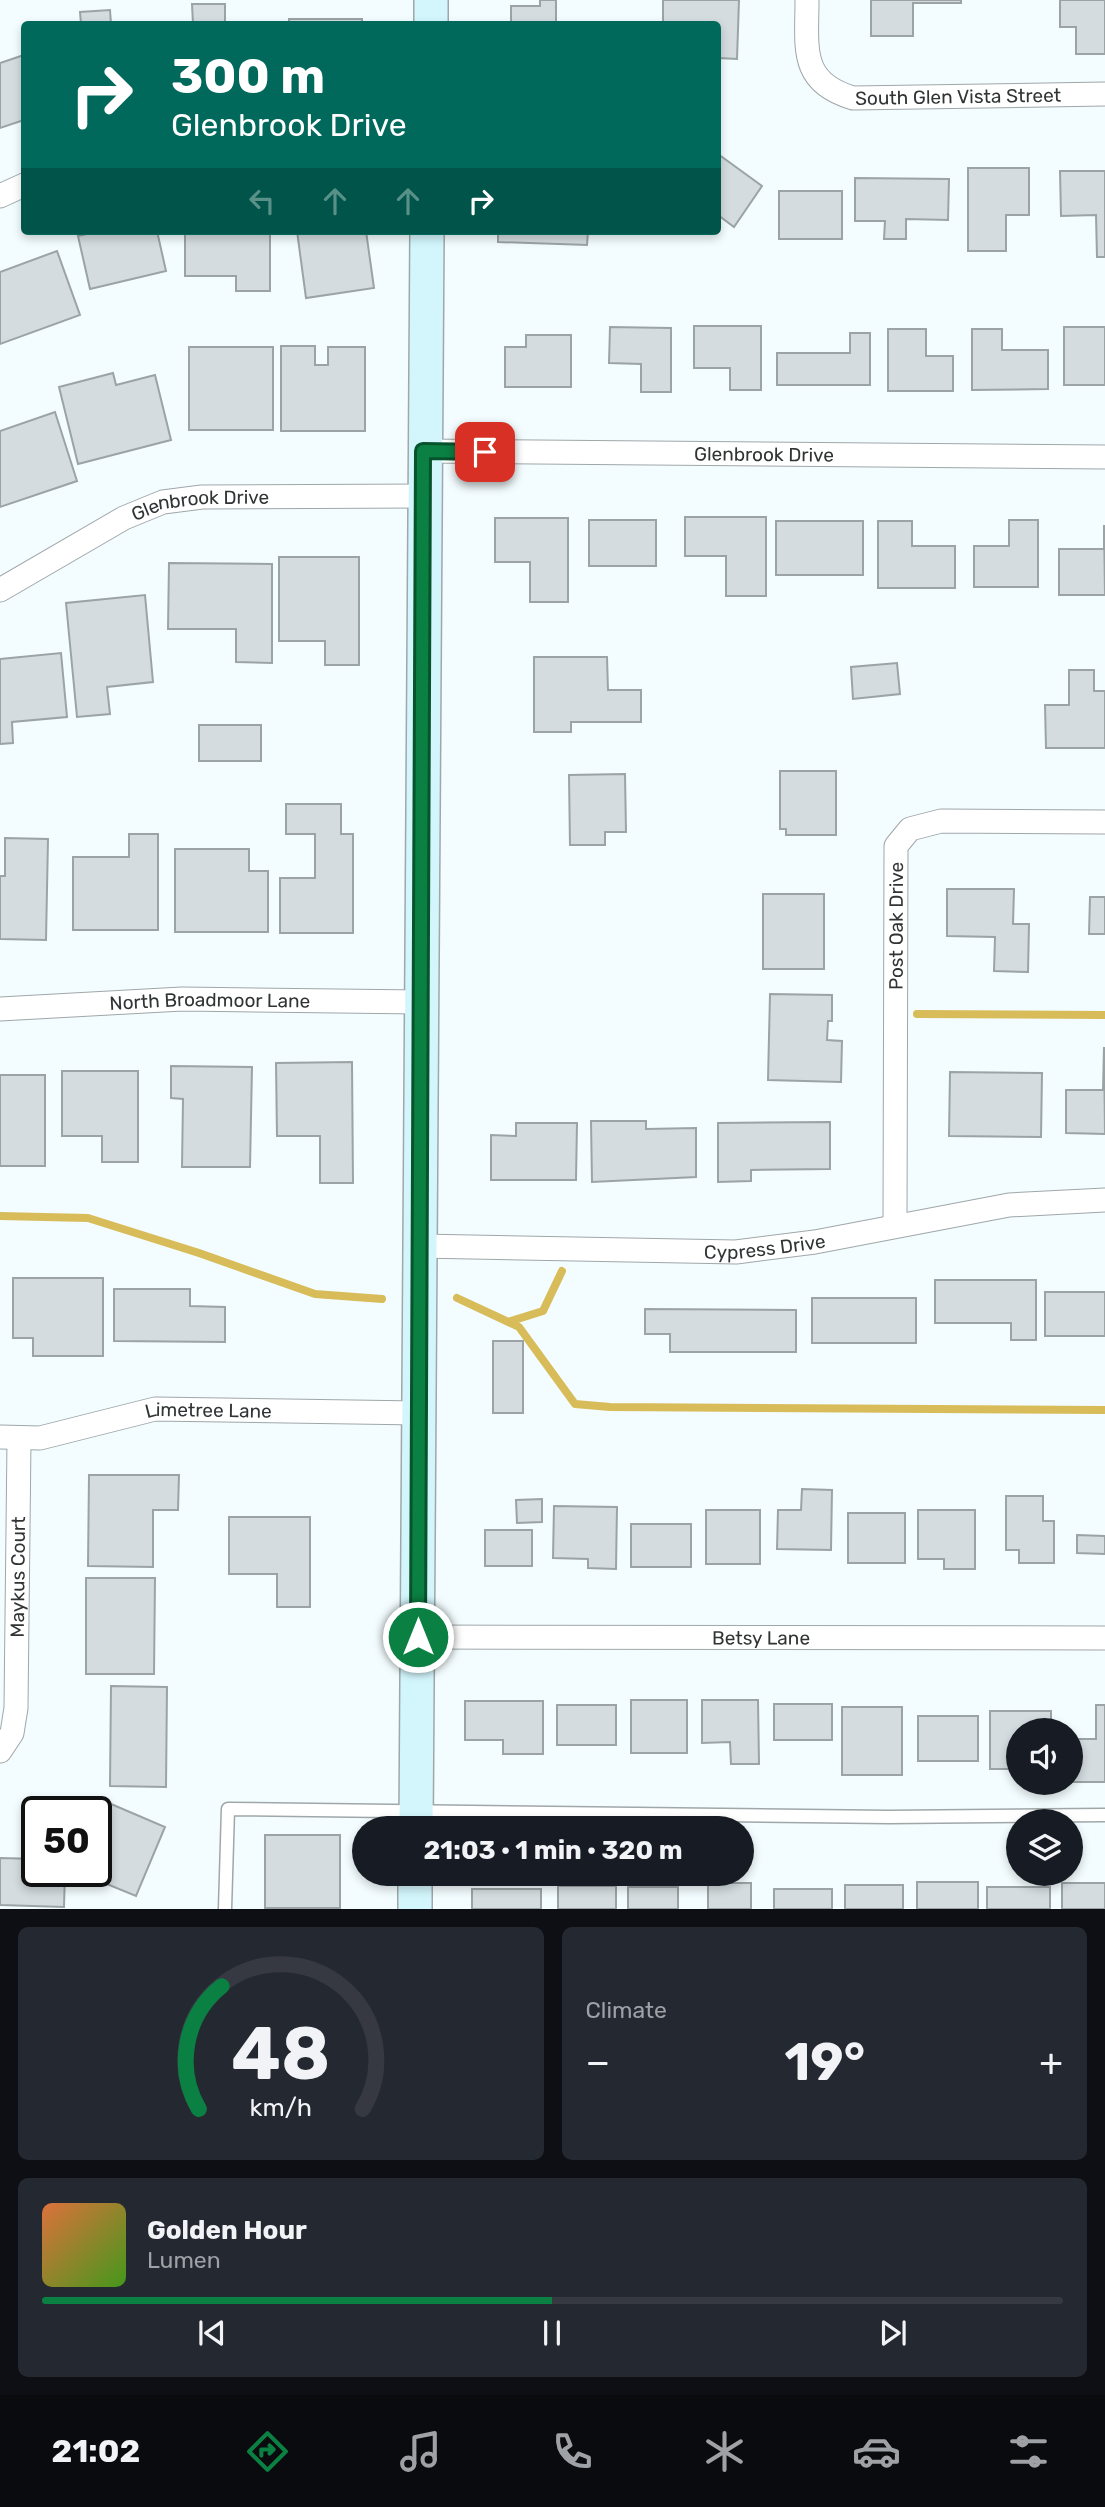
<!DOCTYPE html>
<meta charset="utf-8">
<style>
:root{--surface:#171b24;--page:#242831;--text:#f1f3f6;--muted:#9ea1a6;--line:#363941;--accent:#0b8043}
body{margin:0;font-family:Rubik,sans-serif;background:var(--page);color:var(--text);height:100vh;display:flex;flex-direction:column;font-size:26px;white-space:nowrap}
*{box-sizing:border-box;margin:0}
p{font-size:23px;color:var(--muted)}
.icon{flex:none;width:38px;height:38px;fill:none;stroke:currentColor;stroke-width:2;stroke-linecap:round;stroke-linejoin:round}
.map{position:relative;height:1909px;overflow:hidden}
.drawer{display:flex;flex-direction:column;gap:18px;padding:18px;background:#0d0f14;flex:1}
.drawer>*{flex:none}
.banner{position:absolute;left:21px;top:21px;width:700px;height:214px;border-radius:7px;box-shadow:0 4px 10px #0003;background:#00695c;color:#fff;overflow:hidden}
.buttons{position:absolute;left:1006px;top:1718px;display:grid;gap:14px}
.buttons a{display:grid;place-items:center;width:77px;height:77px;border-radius:50%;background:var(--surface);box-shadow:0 4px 10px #0003;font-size:35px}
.speed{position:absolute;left:21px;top:1796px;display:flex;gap:14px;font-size:35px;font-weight:700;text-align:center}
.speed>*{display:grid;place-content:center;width:91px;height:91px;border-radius:50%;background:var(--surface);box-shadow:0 4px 10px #0003;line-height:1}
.speed .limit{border:4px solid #111;border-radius:10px;background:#fff;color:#111}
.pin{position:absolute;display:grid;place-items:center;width:60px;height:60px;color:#fff;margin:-30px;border-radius:14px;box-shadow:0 4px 10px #0006}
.me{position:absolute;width:77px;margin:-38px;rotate:0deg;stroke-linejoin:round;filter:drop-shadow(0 0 5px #0008)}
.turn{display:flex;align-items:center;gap:24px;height:147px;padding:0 35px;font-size:32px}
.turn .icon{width:91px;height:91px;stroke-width:2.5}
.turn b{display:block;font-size:49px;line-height:60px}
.lanes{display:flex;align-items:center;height:66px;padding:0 35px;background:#0003;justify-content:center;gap:35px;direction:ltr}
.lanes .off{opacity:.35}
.big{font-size:52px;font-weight:700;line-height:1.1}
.drawer .card{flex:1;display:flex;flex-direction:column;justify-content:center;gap:10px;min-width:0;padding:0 24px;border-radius:10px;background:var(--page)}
.drawer .dial{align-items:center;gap:0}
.dial svg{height:182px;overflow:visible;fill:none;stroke:var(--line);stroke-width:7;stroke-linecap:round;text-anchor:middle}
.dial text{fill:var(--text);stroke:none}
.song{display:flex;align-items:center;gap:21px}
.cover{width:84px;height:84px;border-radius:10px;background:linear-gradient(135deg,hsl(20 70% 55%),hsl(100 70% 35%))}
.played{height:7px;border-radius:4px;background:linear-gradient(90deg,var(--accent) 50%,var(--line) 50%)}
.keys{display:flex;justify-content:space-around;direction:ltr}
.heat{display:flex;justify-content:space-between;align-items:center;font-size:38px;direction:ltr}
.drawer .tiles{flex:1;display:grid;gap:18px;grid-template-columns:1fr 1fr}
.card:last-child{grid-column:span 2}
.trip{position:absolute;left:352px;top:1816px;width:402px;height:70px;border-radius:35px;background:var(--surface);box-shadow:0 4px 10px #0003;font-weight:700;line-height:70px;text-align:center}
.dock{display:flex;height:112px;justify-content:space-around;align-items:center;background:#090b0e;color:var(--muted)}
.dock .icon{width:49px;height:49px}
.dock .current{color:var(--accent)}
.dock b{font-size:32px;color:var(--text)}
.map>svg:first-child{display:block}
</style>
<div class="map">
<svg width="1105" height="1909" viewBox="0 0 1105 1909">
<rect width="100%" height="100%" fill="#f3fcfe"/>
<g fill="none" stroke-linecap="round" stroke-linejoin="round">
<!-- stream -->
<path stroke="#d7bc59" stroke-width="8" d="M917 1014 1105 1015
M0 1216 88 1218 199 1253 315 1294 382 1299
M457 1298 519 1327 575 1404 610 1407 1105 1410
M508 1322 543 1311 562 1271"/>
</g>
<!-- building -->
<path fill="#d4dcdf" stroke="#9ba3a5" stroke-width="2" d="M540 0H556V24H511V6H540Z
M663 0H739L737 59 718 58V24H663Z
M871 0H961V3H913V36H871Z
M1060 0H1105V54H1076V27H1060Z
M192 4H225V23L265 24H193Z
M110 10 111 24H81L80 12Z
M289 19H362V24H289Z
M24 55V120L0 128V63Z
M718 154 762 186 734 227 718 215Z
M968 168H1029V215H1006V251H968Z
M1060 171H1105V257H1097L1096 215 1061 216Z
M855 178 949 179 948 220 906 219V239H884L885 221H855Z
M779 191H842V239H779Z
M100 231H157L166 271 90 289 78 236Z
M185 231H270V291H236V276H185Z
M297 231H366L374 288 306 298Z
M498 231H588L587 245 498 242Z
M57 251 80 315 0 344V272Z
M694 326H761V390H730V368H694Z
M610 327 671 328V392H641V364L609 363Z
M1064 327H1105V385H1064Z
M888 329H926V356H953V391H888Z
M972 329H1002V350H1048V389L972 390Z
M850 333H870V385H777V353H850Z
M526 335H571V387H505V347H526Z
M281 346H315V365H328V347H365V431H281Z
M189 347H273V430H189Z
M113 373 116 385 155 375 171 440 78 464 59 387Z
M55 412 77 481 0 507V431Z
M685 517H766V596H726V556H685Z
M495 518H568V602H530V562H495Z
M589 520H656V566H589Z
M1009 520H1038V587H974V546H1009Z
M776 521H863V575H776Z
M878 521H912V546H955V588H878Z
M1104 525 1105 595H1059V549H1104Z
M279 557H359V665H325V641H279Z
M169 563 272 564V663L236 662V629H168Z
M145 595 153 682 107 687 110 714 77 717 66 603Z
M61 653 67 717 12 722 13 743 0 744V659Z
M534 657H607L608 690H641V722H571V732H534Z
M897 663 900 694 853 699 851 667Z
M1069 670H1094V691H1105V748H1046L1045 705H1069Z
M199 725H261V761H199Z
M780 771H836V835H786V829H780Z
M625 774 626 832H605V845H570L569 775Z
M286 804H341V834H353V933H280V878H315V834H286Z
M129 834H158V930H73V857H129Z
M5 838 48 839 46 940 0 939V876H5Z
M175 849H249V871H268V932H175Z
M947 889H1014L1013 924H1029L1028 972 994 971 995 937 947 936Z
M763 894H824V969H763Z
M1090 897H1105V934H1089Z
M770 994 832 995V1021H828L827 1040 842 1041 841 1082 768 1080Z
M1104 1047 1105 1134 1066 1133V1090H1103Z
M352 1062 353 1183H320V1136H277L276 1063Z
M171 1066 252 1067 250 1167H182L183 1099 171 1098Z
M62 1071H138V1162H102V1136H62Z
M950 1072 1042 1073 1041 1137 949 1136Z
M0 1075H45V1166H0Z
M591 1121H646V1129L696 1128V1177L592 1182Z
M830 1122V1169L751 1170V1181L718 1182V1123Z
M516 1123H577L576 1180H491V1135L516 1136Z
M13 1278H103V1356H33V1338H13Z
M935 1280H1036V1340H1011V1323H935Z
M114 1289H190V1306L225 1307V1342L114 1341Z
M1045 1292H1105V1336H1045Z
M812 1298H916V1343H812Z
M645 1309 796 1310V1352H670V1334H645Z
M493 1341H523V1413H493Z
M89 1475H179L178 1510H153V1567L88 1566Z
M802 1489 832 1490 831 1550 777 1549 778 1510H801Z
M1006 1496H1043V1521H1054V1563H1019V1550H1006Z
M542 1499V1522L517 1523 516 1500Z
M554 1506 617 1507 616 1569 588 1568V1559L553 1558Z
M706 1510H760V1564H706Z
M918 1510H975V1569H944V1559H918Z
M848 1513H905V1563H848Z
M229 1517H310V1607H277V1574H229Z
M631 1524H691V1567H631Z
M485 1530H532V1566H485Z
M1077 1535 1105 1536V1554L1077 1553Z
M86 1578H155L154 1674H86Z
M111 1686 167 1687 166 1787 110 1786Z
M631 1700H687V1753H631Z
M702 1700H758L759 1764H731L730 1742 702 1743Z
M465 1701H543V1754H503V1740H465Z
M774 1704H832V1740H774Z
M557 1705H616V1745H557Z
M1096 1705H1105V1782H1071V1739H1096Z
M842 1707H902V1775H842Z
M990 1711H1051V1731H1018V1769H990Z
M918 1716H978V1761H918Z
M104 1801 165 1827 136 1896 75 1871H96V1819Z
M265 1835H340V1908H265Z
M0 1858 37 1859V1871H65L64 1907 0 1905Z
M917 1882H978V1909H917Z
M708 1883H751V1909H708Z
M1062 1883H1105V1909H1062Z
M845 1885H903V1909H845Z
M558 1886H616V1909H558Z
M628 1887H678V1909H628Z
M987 1887H1050V1909H987Z
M472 1889H541V1909H472Z
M774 1889H832V1909H774Z"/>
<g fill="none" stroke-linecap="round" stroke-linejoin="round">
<defs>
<path id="lane" d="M225 1909 228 1809 889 1817 1105 1815"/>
<g id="street">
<path id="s1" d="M807 0C807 48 799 82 853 98L1105 94"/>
<path d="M0 196 24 185"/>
<path id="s2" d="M423 451 1105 457"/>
<path id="s3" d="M0 590 124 518 163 502 202 497 423 496"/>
<path id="s4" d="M0 1009 182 999 420 1002"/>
<path id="s5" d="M895 1225 896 846 910 829 941 821 1105 822"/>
<path id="s6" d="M420 1246 736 1252 815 1242 1009 1205 1105 1200"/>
<path id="s7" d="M0 1437 40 1438 155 1409 419 1413"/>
<path id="s8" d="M418 1637 1105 1638"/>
<path id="s9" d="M0 1751 12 1733 16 1708 19 1440"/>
</g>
<path id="secondary" d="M431 24V0
M416 1829 427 231
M415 1909V1874"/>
</defs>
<!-- lane casing -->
<use href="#lane" stroke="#9fa7a9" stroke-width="15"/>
<!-- street casing -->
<use href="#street" stroke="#9fa7a9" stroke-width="25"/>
<!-- secondary casing -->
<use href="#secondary" stroke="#9fa7a9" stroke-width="36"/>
<!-- lane -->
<use href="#lane" stroke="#fff" stroke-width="12"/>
<!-- street -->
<use href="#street" stroke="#fff" stroke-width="23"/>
<!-- secondary -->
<use href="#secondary" stroke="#d3f6fd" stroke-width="33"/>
</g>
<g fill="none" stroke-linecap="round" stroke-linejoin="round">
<defs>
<path id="route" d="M418 1637 423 451 485 452"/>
</defs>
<!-- route casing -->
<use href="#route" stroke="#07532c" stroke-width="18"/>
<!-- route -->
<use href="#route" stroke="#0b8043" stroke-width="12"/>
</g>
<g text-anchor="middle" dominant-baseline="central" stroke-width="5" stroke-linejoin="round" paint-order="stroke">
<!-- street labels -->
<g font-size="19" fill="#313435" stroke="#fff">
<text stroke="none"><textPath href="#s1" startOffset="226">South Glen Vista Street</textPath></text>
<text stroke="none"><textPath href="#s2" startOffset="341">Glenbrook Drive</textPath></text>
<text stroke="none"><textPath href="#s3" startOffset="222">Glenbrook Drive</textPath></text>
<text stroke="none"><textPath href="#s5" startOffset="299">Post Oak Drive</textPath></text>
<text stroke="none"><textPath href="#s4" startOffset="210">North Broadmoor Lane</textPath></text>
<text stroke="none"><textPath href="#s6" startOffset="345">Cypress Drive</textPath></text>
<text stroke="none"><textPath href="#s7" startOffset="212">Limetree Lane</textPath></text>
<text stroke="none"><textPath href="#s9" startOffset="178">Maykus Court</textPath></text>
<text stroke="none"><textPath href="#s8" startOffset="343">Betsy Lane</textPath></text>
</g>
</g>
</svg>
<div class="buttons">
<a><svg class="icon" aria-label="sound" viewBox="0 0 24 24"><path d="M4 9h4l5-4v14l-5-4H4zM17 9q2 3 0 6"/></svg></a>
<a><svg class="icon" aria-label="layers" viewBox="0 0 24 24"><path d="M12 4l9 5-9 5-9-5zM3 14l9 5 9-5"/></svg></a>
</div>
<div class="speed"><div class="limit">50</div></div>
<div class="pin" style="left:485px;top:452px;background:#d93025"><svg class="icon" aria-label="arrive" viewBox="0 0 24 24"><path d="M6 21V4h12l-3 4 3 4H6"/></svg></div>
<svg class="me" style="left:418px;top:1637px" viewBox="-20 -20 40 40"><circle r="17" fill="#0b8043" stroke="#fff" stroke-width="3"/><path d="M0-11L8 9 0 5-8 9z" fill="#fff"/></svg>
<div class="trip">21:03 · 1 min · 320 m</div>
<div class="banner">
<div class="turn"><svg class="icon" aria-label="right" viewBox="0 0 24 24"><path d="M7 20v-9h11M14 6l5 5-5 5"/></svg><div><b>300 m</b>Glenbrook Drive</div></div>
<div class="lanes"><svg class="icon off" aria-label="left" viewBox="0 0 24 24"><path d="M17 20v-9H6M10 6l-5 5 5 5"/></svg><svg class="icon off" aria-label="ahead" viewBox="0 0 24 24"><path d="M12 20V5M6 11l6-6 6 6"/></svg><svg class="icon off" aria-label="ahead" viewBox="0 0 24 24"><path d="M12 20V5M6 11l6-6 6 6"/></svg><svg class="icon" aria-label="right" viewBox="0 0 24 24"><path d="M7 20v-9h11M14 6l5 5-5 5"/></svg></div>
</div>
</div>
<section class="drawer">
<div class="tiles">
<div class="card dial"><svg viewBox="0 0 100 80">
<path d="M14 69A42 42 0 1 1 86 69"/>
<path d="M14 69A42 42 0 0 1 24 15" stroke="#0b8043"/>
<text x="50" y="56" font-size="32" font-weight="700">48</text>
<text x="50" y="72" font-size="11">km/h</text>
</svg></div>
<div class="card"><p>Climate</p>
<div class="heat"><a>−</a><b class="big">19°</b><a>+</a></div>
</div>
<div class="card">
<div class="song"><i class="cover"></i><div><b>Golden Hour</b><p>Lumen</p></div></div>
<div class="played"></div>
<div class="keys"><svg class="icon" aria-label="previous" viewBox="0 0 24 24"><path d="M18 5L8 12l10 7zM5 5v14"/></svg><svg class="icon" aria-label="pause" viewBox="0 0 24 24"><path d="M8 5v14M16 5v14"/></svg><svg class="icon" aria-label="next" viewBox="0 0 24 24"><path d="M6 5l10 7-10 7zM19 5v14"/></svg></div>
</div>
</div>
</section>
<nav class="dock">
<b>21:02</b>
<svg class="icon current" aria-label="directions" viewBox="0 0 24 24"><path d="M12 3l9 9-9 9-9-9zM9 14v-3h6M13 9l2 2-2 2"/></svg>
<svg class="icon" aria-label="music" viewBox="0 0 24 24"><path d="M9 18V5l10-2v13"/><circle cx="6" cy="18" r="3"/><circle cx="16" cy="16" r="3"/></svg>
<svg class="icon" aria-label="phone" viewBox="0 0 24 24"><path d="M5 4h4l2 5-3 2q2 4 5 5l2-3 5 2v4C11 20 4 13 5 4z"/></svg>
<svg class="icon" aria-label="climate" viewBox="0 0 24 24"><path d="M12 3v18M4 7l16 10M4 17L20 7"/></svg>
<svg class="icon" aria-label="car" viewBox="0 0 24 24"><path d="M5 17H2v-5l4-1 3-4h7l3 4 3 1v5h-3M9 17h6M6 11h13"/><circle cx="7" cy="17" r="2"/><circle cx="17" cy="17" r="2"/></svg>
<svg class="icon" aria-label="filters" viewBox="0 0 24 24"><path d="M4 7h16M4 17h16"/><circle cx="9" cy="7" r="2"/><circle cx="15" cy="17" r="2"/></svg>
</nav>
